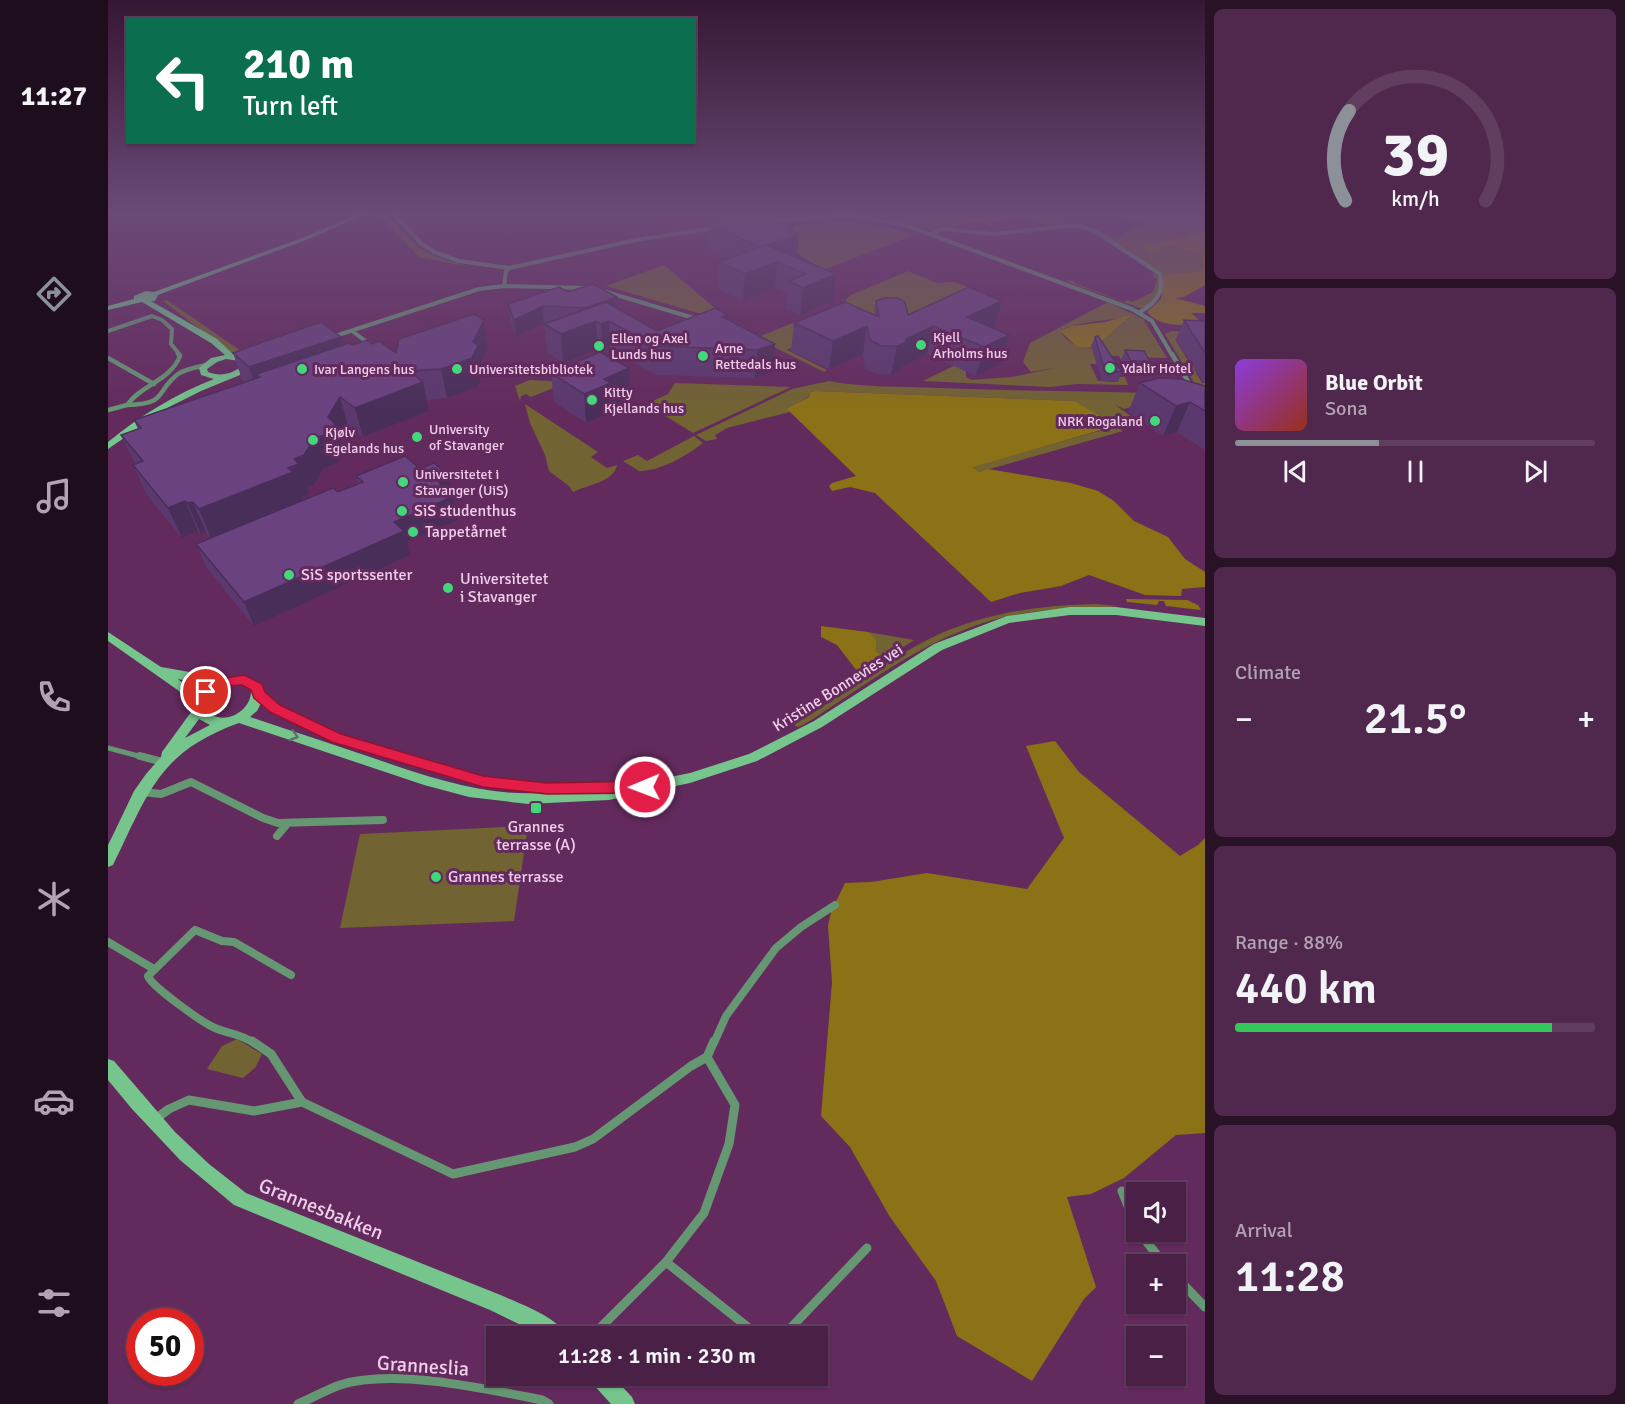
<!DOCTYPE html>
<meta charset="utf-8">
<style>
:root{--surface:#4a2046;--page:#51284d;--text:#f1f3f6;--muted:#b2a3b3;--line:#613e5f;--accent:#8c9099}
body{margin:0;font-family:Signika,sans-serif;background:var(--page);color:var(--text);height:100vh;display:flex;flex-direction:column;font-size:22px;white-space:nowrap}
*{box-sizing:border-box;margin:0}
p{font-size:20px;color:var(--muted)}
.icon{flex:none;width:33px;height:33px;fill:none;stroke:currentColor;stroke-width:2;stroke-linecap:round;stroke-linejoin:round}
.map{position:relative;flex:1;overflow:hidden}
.side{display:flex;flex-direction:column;gap:9px;padding:9px;background:#291226;width:420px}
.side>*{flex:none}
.guide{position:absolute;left:18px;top:18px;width:570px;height:126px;border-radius:0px;box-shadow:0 2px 4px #0004,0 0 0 2px var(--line);background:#0b6e4f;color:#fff;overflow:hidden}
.fabs{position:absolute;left:1018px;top:1182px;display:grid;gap:12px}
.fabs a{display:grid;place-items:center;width:60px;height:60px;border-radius:0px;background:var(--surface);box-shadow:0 2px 4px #0004,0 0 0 2px var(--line);font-size:30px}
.speed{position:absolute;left:18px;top:1308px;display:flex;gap:12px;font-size:30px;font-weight:700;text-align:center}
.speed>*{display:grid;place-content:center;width:78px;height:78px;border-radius:50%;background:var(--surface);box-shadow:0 2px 4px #0004,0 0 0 2px var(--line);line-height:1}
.speed .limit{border:9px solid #d22;background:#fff;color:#111}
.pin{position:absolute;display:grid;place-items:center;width:51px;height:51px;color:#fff;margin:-26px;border:3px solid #fff;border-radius:50%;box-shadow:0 2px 6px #0007}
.me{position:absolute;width:66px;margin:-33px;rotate:269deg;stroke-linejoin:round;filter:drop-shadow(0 0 4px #0008)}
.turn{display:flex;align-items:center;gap:21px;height:126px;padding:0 18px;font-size:27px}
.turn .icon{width:78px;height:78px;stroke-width:2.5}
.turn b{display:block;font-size:42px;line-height:51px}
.big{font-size:45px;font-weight:600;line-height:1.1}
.side .tile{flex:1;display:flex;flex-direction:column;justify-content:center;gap:9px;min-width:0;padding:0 21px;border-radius:9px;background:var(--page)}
.side .dial{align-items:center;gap:0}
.dial svg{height:156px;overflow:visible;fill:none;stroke:var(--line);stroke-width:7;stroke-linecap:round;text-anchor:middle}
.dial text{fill:var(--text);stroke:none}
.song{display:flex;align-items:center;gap:18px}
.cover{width:72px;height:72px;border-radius:9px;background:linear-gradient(135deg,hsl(270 70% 55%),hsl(10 70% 35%))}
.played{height:6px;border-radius:3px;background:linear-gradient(90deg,var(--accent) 40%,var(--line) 40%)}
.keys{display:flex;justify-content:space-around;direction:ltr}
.heat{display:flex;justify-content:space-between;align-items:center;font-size:33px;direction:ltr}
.charge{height:9px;border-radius:4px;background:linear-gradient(90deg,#34c759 88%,var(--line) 0)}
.trip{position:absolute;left:378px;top:1326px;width:342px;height:60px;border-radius:0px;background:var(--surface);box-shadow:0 2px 4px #0004,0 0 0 2px var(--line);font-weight:600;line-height:60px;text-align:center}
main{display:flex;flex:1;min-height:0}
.dock{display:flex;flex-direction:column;width:108px;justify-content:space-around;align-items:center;background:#1e0d1c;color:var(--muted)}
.dock .icon{width:42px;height:42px}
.dock .current{color:var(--accent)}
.dock b{font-size:27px;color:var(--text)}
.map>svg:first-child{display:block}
</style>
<main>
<nav class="dock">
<b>11:27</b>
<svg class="icon current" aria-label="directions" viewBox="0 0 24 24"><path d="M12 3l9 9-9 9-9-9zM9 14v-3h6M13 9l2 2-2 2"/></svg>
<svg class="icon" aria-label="music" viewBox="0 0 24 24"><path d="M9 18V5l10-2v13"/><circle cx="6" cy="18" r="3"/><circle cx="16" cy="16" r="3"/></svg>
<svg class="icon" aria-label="phone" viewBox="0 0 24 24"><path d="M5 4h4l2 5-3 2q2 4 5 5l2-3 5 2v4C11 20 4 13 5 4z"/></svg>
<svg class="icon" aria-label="climate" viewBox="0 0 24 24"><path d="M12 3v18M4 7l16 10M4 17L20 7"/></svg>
<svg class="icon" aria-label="car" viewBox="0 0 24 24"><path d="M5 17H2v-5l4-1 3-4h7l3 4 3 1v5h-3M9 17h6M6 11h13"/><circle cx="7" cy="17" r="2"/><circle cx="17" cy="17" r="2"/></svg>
<svg class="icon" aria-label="filters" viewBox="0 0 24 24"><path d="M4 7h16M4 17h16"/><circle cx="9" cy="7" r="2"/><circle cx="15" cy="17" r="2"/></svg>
</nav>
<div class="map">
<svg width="1097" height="1404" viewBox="0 0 1097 1404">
<rect width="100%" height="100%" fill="#632a5d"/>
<!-- green -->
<path fill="#726332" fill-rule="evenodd" d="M271 215H278L311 248 329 257 361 267 311 257Z
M739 215H882L843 228 824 231 779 219Z
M1009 215H1097V283L1056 276 988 231 1013 237 1035 222Z
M715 222C748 220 775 225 806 235L715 270 674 243 669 228Z
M556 265 615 315 607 318 498 286Z
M800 271 829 283 846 282 873 292 802 327 759 320 737 304 738 299 743 295Z
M1043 273 1049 275 1052 280 1049 299 1039 306 1032 308 962 283 958 280 968 281 966 283 1016 302 1019 300 1025 302 1045 292 1049 280Z
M59 300 136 353 128 355 123 353 55 301Z
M1000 302 1035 319 1059 358 1021 357 1013 360 1011 356H995L989 364H982L990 381 1009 382 1007 377H1017L1020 385 969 384 942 387 815 381 868 355 880 360 858 371V377L863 380 904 377 946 368 923 372 915 362 922 343ZM1024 315 987 347C971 348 961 345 952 331 973 320 1001 322 1024 315Z
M704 315 732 326 679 350 719 370 716 372 648 338Z
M1063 331 1097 332V340L1067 339 1082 364 1093 365 1096 369H1086L1094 383H1097V391L1090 389 1057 334Z
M422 380 460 382 423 397 418 394 413 396 412 401 407 386Z
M721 381C757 388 795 386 831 388 911 391 992 391 1073 394L1016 409 1006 404 1027 419 1008 426 1015 431 871 472 864 466 1006 427 967 401 707 391 702 392 701 396 680 410 682 412 619 428 607 435 609 439 598 441 588 435 684 389Z
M567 383 683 387 585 433 538 404 560 394Z
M417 404 490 452 483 457 499 468 509 465C506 482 479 485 465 492L461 486 441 471 437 455 422 423Z
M586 436 595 443C578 456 553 471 531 471L515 461 530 455 539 461Z
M987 604 1011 606C978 610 944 608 911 614 830 629 772 675 705 719L691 727 685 725C730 699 771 665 817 641 870 614 928 605 987 604Z
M760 632 806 640 777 659 768 651Z
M420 826 406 921 232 928 252 834Z
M129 1039 154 1054 147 1068 135 1078 99 1069 114 1046Z"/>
<!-- forest -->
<path fill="#8b7216" d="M802 215H955L957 218 954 221 956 224 940 226 919 216 881 222 885 226 876 223H860L840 229Z
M1085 232H1097V285L1076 297 1067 298 1097 306V313H1083L1096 325C1077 325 1052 328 1039 312L1053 299 1055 275 1090 272 1097 267 1092 254 1063 246 1054 248 1051 253C1043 253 1038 251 1032 245L1081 238 1078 234Z
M1025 314 987 347H969L952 331 964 326 997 322Z
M707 391 967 401 1007 426 865 467 871 472 880 469 963 483 990 491 1006 501 1026 521 1060 537 1077 559 1097 572V587L1074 589 1073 596 1037 595 981 575 953 586 912 593 883 602 767 493 742 487 724 491 721 486 724 483 748 476 679 409 701 397 702 392Z
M1018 599 1079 600 1090 605 1093 610 1058 606 1056 601H1051L1049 605 1019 602Z
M713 626 760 632 768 640V651L777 659 752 675 729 645 713 637Z
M947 741 971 772 1072 856 1090 845 1097 838V1133L1068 1135 1016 1178 983 1194 959 1197 988 1287 976 1299 924 1381 849 1336 828 1281 782 1217 742 1147 713 1116 724 982 720 926 723 912 737 883 763 882 819 873 919 889 956 838 918 746Z"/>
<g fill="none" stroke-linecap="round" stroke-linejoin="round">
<!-- street-far4 -->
<path stroke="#669773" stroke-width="4" d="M286 215 314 244 326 252 351 261 401 268 528 240 607 228
M662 221 741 216 794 224 1024 309 1044 321 1064 355
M825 233 834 229 886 234 969 225 987 231 1052 274C1056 293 1048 303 1032 312
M396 286 398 271 401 268
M495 291 589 319
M0 331 44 316 54 320 64 329 63 344 72 355
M244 331 263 345
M224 337 371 289 396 286 479 288"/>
<!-- street-far3 -->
<path stroke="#669773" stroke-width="4.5" d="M70 354 72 356C62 381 34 384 19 405 61 403 45 394 70 374 77 369 90 367 98 365
M1064 354 1082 385
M0 358 46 384
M0 410 19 405"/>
<!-- street-far2 -->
<path stroke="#669773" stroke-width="5" d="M0 748 38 758"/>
<!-- street-far1 -->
<path stroke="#669773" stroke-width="8" d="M32 756 55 762
M35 792 53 794 83 782 155 818 170 823 275 820
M169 836 179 824
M0 942 46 969
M146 1043C131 1033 121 1034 107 1028 95 1023 43 986 40 976L87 930 114 941 126 942 183 975
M606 1043 618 1016 668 948 693 927 727 905"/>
<!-- street -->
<path stroke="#669773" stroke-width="9" d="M144 1041 163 1054 194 1102 345 1174 467 1147 485 1139 583 1066 599 1057 606 1041
M46 1120 61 1109 81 1100 146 1111 194 1102
M1014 1191 1029 1228
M1031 1232 1056 1264
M558 1262 651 1336
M1068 1277 1097 1307
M484 1336 558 1262 596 1213 621 1144 627 1105 599 1057
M675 1336 759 1248
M190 1404C204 1398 218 1390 232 1385 286 1368 379 1389 434 1400L441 1404"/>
<!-- secondary -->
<path fill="#75c58c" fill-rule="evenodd" d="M248 215H256L198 240 63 290 50 295 47 301H43L109 339 127 356 138 357 142 366 132 375 93 391 61 407 0 449V442C32 416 67 394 106 379L93 375 91 368 103 358 117 355 103 343 34 302 0 310V306L26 299V296L38 291 46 292 194 238ZM118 359 132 361 134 366C124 374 112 377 100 372L99 369 109 362Z
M962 607H1008L1097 618V626L1008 615H962L901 623 834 650 714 727 649 761 582 783 501 800 420 804 361 797 316 785 131 723C50 752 40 794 5 865L0 867V845L4 837 26 791 38 774 53 757 54 752 86 708 71 691 0 641V632L53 667 116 678 136 676 153 685 155 691 171 706 233 735 367 775 439 784 506 783 511 784 512 787 582 773 641 754 706 721 826 644 899 616ZM70 679 100 685 89 696ZM134 684 143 690C144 715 107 729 97 706 103 690 118 684 134 684ZM153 703 163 712 225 741 367 785 431 793C374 796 318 776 265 758 224 744 183 731 142 717L149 711ZM91 719 102 725 77 738Z
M0 1059 6 1061 67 1132 101 1164 138 1193 395 1296C412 1304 452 1318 458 1336H432L421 1329 382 1310 126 1205 72 1160 24 1109 0 1080Z
M481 1376H504L524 1397 527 1404H503L484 1383Z"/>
</g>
<!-- wall -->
<path fill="#5b396e" d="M600 224 684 231 689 258 725 301 692 315 678 308 679 294 667 288 635 301 610 288 611 262 621 258 600 248Z
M460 292 509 308 549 331 619 320 667 344 664 372 647 378 548 375 502 349 494 352 490 349 455 363 439 352 436 324 439 323H436L408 337 402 321 400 304Z
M768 301 800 315 894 301 886 328 901 335 893 363 868 376 819 354 793 367 792 370 783 375 768 374 757 369 755 354 721 369 683 351 686 323 766 315Z
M376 320 380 348 373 363 375 374 369 387 339 398 319 400 321 411 255 437 240 426 232 440 236 454 230 463 215 469 206 485 199 488 201 494 193 497 194 500 230 492 250 484 248 476 345 495 346 496 350 520 299 542 302 555 146 626 98 567 88 544 102 538 98 532 93 534 90 531 74 538 39 495 25 465 27 464 13 435 30 429 26 420 135 382 125 353 233 337 235 346 263 344 288 353Z
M1076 320 1097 321V382H1095L1068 339Z
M987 337 1014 372 1010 382 994 381 983 346Z
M1017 350 1042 362 1039 371H1019L1013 360Z
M443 373 522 397 504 405V412L478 423 446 402Z
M1032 383 1097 386V450L1069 432 1055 436 1020 412Z"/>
<!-- shaded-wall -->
<path fill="#4a2e5a" d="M685 227 684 236 691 234 689 258 669 262 667 288 635 301 637 274 654 247 680 229Z
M728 274 725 301 692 315 695 288Z
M509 297V313L479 325 478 308Z
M894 301 886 328 860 341 859 317Z
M435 306 436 323 408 337 406 320Z
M620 315 618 342 614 317Z
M376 320 380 348 373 363 375 374 369 387 339 398 333 369 365 342Z
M488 321 490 349 455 363 453 334Z
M501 321 502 349 494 352 493 324Z
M759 326 755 354 721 369 725 341Z
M825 326 819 354 793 367 792 370 783 375 789 346 798 339Z
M901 335 893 363 868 376 876 347Z
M233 337 240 365 149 374 155 395 151 396 141 367Z
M667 344 664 372 647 378 649 350Z
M521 368 522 397 504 405V412L478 423 476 394 496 379Z
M315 382 321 411 255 437 247 408Z
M232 397 240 426 232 440 236 454 230 463 215 469 206 485 199 488 201 494 193 497 195 502 104 540 91 509 180 468 186 459 206 439Z
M1082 402 1069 432 1055 436 1068 406Z
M341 476 350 520 299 542 302 555 146 626 136 602 286 522 329 481Z
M77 501 90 531 74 538 60 508Z
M85 502 98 532 93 534 79 503Z"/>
<!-- building -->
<path fill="#6a4280" stroke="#4a2e5a" stroke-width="1.5" d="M626 215H654L685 227 680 229 691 234 659 245H658L652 247 600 224Z
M658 245 728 274 695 288 681 281 698 274 669 262 637 274 611 262Z
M485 284 509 297 478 308 435 306 406 320 400 304 451 287 460 292Z
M861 287 894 301 859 317 901 335 876 347 825 326 798 339V342L789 346H773L762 340 759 326 725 341 686 323 737 302 771 317 768 301 775 298H789L797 302 800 315Z
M498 302 549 331 607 308 620 315 614 317 667 344 649 350 548 346 501 321 493 324 488 321 453 334 436 324Z
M366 314 376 320 365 342 370 345 364 358 333 369 301 371 315 382 247 408 232 397 220 417 227 424 221 433 206 439 196 455 186 459 191 464 180 468 185 472 91 509 85 502 79 503 77 501 60 508 25 465 35 461 13 435 33 428 26 420 152 377 149 374 241 343 244 345 259 340 263 344 271 341 288 353 291 339Z
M1076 320 1097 321V353Z
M213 322 233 337 141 367 125 353 141 347Z
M990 336 1014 372 997 371 987 337Z
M1017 350 1036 351 1042 362 1023 361Z
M492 352 521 368 496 379 503 383 476 394 443 373Z
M1051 378 1073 379 1097 386V411L1082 402 1068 406 1032 383Z
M297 456 312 469 326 463 341 476 329 481 346 496 286 522 296 531 136 602 88 544 225 488 230 492 255 482 248 476Z"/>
<!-- one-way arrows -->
<defs><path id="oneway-chevron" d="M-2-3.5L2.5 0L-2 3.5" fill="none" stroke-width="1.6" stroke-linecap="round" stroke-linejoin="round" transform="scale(1.5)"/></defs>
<use stroke="#6a6870" href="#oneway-chevron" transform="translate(186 736) rotate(17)"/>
<!-- sky -->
<linearGradient id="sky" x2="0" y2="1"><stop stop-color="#361733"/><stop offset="0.52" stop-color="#6b4a78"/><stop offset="1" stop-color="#6b4a78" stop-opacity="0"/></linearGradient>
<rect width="1097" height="411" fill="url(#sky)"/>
<!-- route -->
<path fill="#e11d48" stroke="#92132f" stroke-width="1.5" d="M136 675 154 684 157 692 172 705 233 734 375 776 439 783 537 781 542 783 544 787 542 791 537 793 439 794 375 787 224 742 162 712 146 698 143 690 134 685 119 686 98 697 92 692 112 679Z"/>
<!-- markers -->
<g fill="#42d77b" stroke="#632a5d" stroke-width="2">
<circle cx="813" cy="345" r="6"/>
<circle cx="491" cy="346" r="6"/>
<circle cx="595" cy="356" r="6"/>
<circle cx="1002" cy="368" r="6"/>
<circle cx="194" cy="369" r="6"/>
<circle cx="349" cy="369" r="6"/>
<circle cx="484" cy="400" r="6"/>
<circle cx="1047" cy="421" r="6"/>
<circle cx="309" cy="437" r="6"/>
<circle cx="205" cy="440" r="6"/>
<circle cx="295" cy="482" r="6"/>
<circle cx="294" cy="511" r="6"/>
<circle cx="305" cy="532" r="6"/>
<circle cx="181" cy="575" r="6"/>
<circle cx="340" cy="588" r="6"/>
<rect x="422" y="802" width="12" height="12" rx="3"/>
<circle cx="328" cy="877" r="6"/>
</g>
<g text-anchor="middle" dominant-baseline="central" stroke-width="6" stroke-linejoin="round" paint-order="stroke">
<!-- far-poi labels -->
<g font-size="14" fill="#f0ceea" stroke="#632a5d" text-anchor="start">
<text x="825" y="337">Kjell<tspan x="825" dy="16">Arholms hus</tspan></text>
<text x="503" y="338">Ellen og Axel<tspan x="503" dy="16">Lunds hus</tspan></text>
<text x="607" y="348">Arne<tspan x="607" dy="16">Rettedals hus</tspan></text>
<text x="1014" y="368">Ydalir Hotel</text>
<text x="206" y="369">Ivar Langens hus</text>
<text x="361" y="369">Universitetsbibliotek</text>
<text x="496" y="392">Kitty<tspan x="496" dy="16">Kjellands hus</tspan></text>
<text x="1035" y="421" text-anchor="end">NRK Rogaland</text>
<text x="321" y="429">University<tspan x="321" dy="16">of Stavanger</tspan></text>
<text x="217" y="432">Kjølv<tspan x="217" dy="16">Egelands hus</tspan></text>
<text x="307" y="474">Universitetet i<tspan x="307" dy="16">Stavanger (UiS)</tspan></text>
</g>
<!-- poi labels -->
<g font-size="16" fill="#f0ceea" stroke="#632a5d" text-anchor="start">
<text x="306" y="511">SiS studenthus</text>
<text x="317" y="532">Tappetårnet</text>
<text x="193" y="575">SiS sportssenter</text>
<text x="352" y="579">Universitetet<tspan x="352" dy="18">i Stavanger</tspan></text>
<text x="428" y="827" text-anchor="middle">Grannes<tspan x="428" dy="18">terrasse (A)</tspan></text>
<text x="340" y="877">Grannes terrasse</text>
</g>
<!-- street labels -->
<g font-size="16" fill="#f0ceea" stroke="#632a5d">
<text transform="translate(730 688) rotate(-32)">Kristine Bonnevies vei</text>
</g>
<!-- near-street labels -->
<g font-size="20" fill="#f0ceea" stroke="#632a5d">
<text transform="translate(213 1209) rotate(22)">Grannesbakken</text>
<text transform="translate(315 1366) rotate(4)">Granneslia</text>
</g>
</g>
</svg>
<div class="fabs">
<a><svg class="icon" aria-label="sound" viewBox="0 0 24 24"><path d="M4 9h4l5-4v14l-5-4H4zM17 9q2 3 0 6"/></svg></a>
<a>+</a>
<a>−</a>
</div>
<div class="speed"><div class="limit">50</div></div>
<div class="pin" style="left:98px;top:692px;background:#d93025"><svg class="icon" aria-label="arrive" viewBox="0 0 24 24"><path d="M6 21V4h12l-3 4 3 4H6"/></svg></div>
<svg class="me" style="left:537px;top:787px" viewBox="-20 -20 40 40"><circle r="17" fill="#e11d48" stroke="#fff" stroke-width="3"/><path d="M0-11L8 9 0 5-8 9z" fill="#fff"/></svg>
<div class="trip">11:28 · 1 min · 230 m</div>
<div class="guide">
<div class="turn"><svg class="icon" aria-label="left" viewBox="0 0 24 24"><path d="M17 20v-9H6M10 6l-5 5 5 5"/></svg><div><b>210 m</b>Turn left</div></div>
</div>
</div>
<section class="side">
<div class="tile dial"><svg viewBox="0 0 100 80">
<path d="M14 69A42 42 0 1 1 86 69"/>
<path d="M14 69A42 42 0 0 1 16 23" stroke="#8c9099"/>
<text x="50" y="56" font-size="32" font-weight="700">39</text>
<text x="50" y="72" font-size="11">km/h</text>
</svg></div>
<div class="tile">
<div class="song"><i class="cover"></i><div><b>Blue Orbit</b><p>Sona</p></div></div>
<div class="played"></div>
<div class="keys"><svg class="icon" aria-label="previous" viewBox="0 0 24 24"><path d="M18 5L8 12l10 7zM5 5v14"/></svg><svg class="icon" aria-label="pause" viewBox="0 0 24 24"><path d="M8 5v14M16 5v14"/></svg><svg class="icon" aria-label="next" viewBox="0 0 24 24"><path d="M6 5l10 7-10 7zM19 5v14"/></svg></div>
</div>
<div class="tile"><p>Climate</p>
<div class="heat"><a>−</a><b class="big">21.5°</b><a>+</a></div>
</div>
<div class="tile"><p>Range · 88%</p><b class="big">440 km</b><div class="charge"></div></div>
<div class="tile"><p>Arrival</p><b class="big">11:28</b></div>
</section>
</main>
